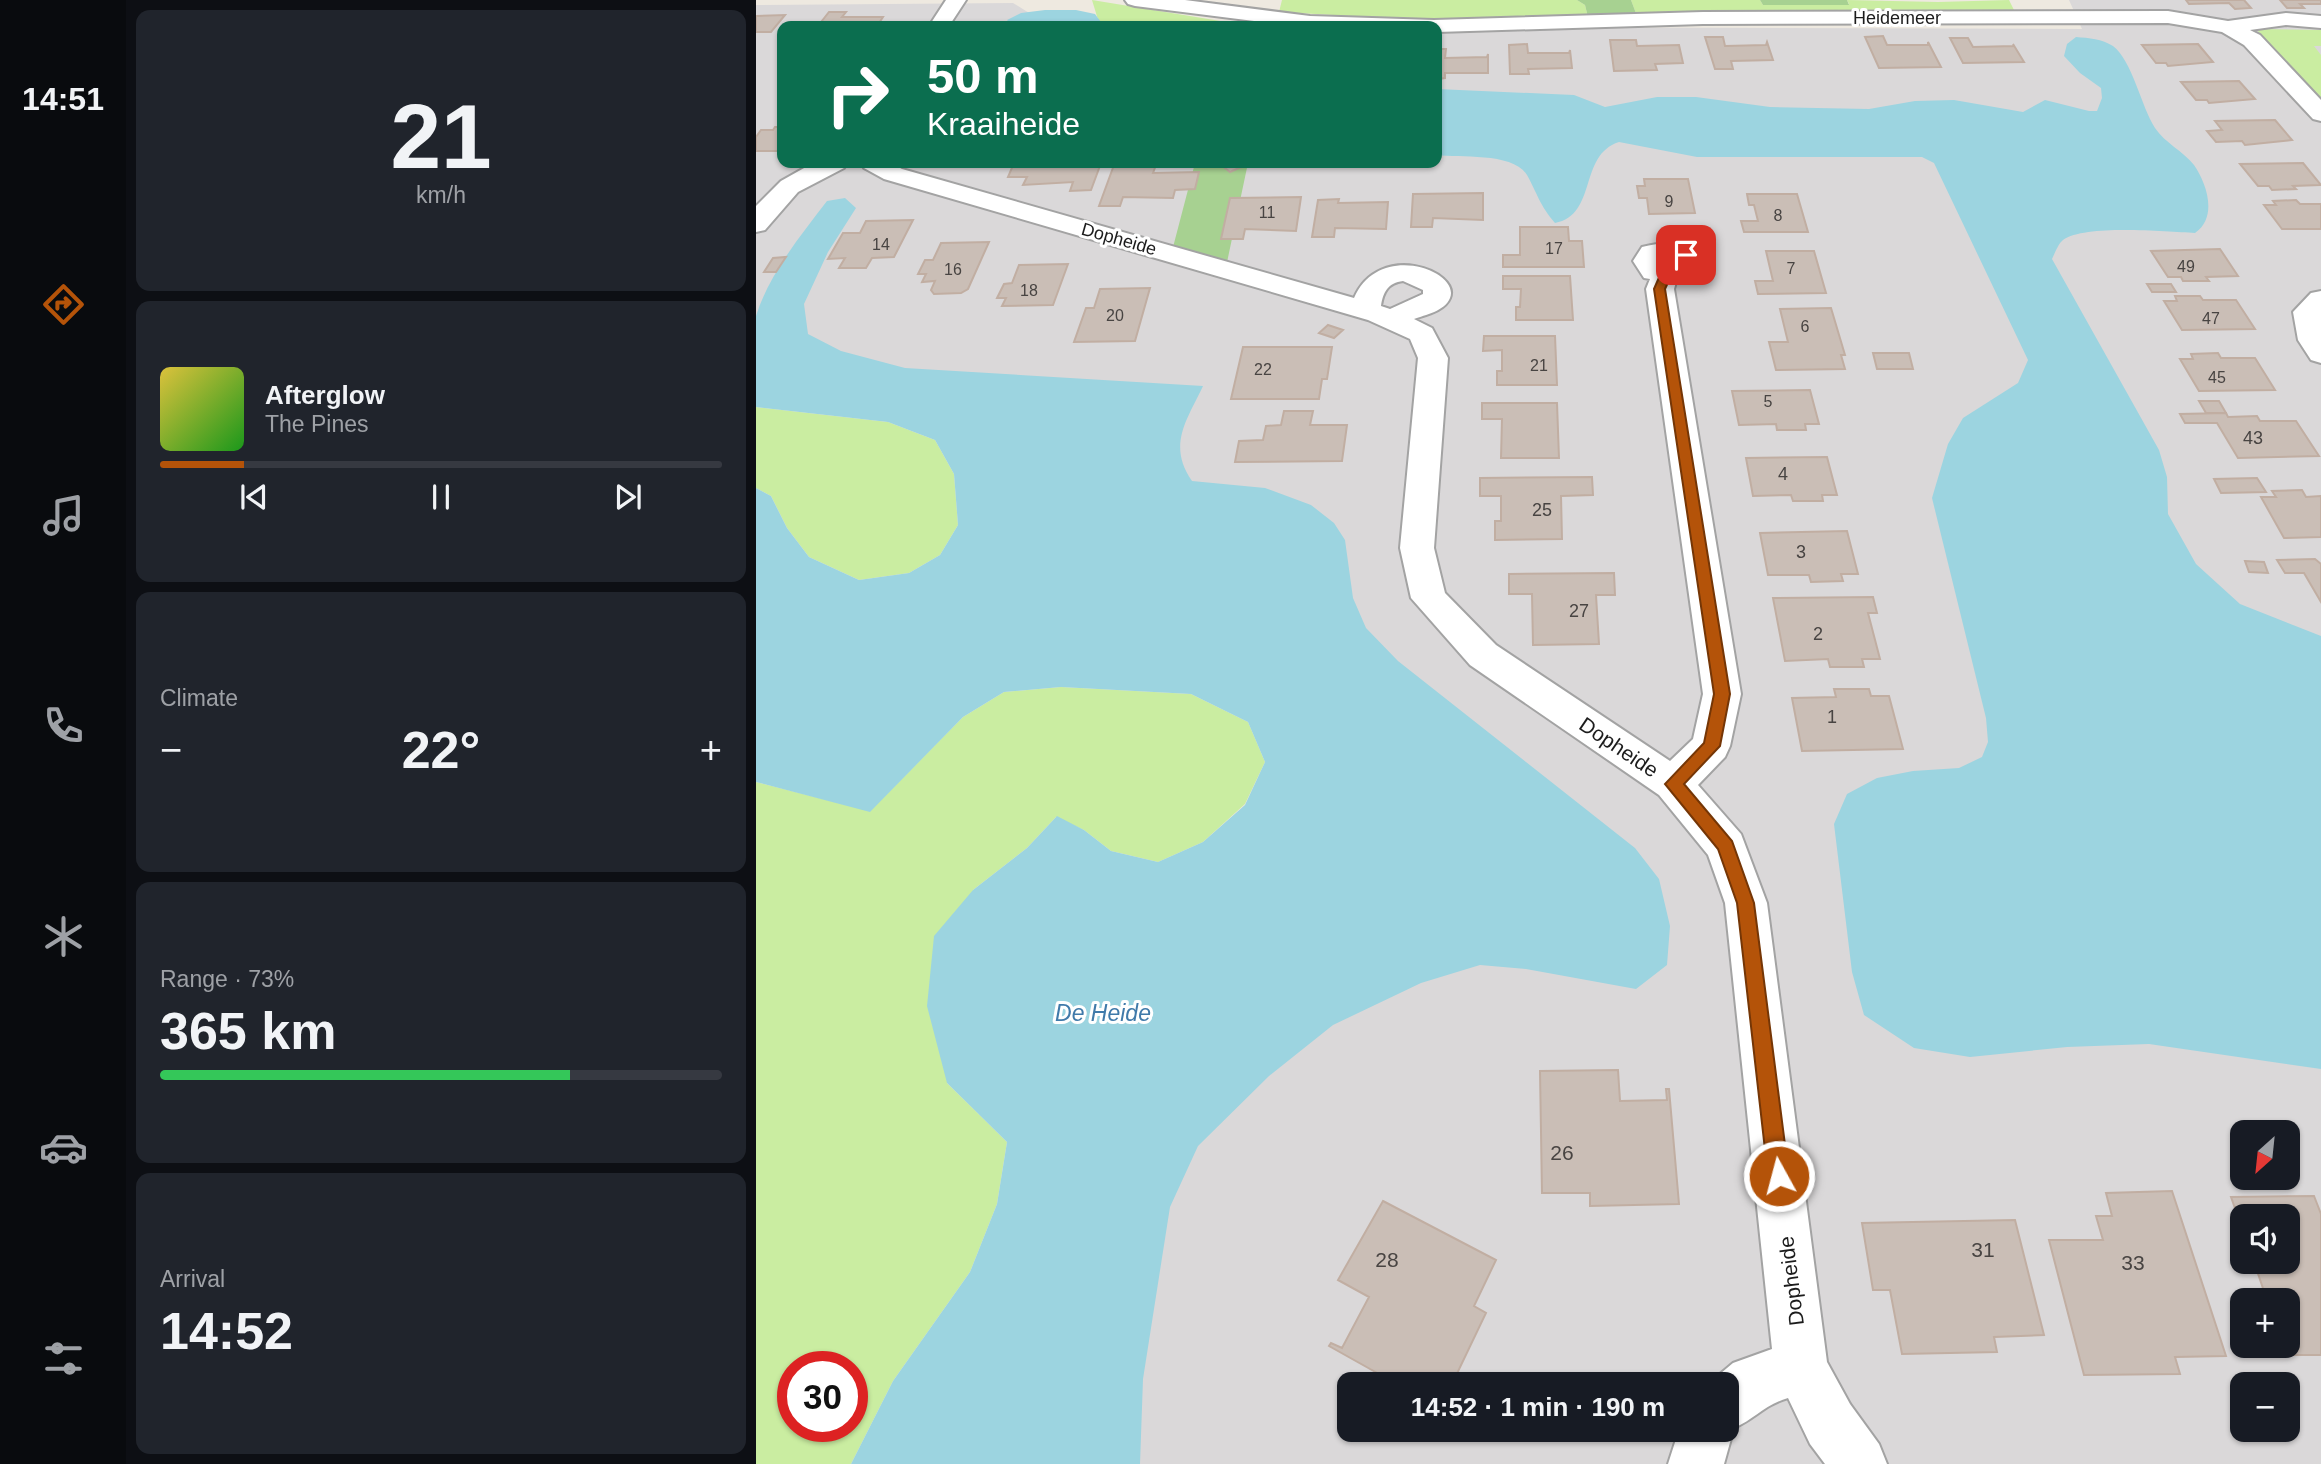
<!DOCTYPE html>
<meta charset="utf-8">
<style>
:root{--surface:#171b24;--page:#20242c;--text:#f1f3f6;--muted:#9ea1a6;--line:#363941;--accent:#b45309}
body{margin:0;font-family:Helvetica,sans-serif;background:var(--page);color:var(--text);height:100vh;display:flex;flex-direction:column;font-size:26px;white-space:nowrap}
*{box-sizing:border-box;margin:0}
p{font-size:23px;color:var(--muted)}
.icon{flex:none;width:38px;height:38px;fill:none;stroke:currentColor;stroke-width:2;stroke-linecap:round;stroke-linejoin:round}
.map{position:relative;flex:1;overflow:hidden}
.details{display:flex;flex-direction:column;gap:10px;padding:10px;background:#0d0f14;width:630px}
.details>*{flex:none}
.guide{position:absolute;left:21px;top:21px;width:665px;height:147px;border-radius:14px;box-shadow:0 2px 5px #0004;background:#0b6e4f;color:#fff;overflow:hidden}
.needle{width:46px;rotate:207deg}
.tools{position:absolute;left:1474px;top:1120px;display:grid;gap:14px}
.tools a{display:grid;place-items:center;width:70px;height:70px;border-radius:14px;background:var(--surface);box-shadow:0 2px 5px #0004;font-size:35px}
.speed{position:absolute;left:21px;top:1351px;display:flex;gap:14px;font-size:35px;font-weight:700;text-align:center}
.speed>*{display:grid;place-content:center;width:91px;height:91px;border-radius:50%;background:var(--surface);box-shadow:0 2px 5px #0004;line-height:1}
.speed .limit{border:10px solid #d22;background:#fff;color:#111}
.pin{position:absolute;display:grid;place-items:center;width:60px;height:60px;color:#fff;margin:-30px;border-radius:14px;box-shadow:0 4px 10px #0006}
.me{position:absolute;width:77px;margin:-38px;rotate:353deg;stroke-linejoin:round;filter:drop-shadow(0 0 5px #0008)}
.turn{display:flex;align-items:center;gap:24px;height:147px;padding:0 35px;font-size:32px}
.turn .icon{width:91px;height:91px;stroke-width:2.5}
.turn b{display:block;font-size:49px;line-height:60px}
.big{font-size:52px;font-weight:800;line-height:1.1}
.details .card{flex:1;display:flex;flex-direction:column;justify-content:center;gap:10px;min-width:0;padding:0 24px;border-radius:14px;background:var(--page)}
.details .dial{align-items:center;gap:0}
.dial b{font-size:91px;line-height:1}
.song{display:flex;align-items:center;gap:21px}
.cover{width:84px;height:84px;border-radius:10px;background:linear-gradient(135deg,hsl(50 70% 55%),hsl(120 70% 35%))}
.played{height:7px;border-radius:4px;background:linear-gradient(90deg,var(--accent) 15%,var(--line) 15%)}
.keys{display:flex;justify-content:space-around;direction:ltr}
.heat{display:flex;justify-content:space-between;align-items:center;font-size:38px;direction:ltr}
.charge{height:10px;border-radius:5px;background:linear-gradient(90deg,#34c759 73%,var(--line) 0)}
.trip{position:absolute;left:581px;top:1372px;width:402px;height:70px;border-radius:14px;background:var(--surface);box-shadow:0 2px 5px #0004;font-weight:800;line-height:70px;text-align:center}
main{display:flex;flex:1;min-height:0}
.dock{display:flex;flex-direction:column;width:126px;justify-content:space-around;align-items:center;background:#090b0e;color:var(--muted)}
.dock .icon{width:49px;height:49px}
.dock .current{color:var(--accent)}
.dock b{font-size:32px;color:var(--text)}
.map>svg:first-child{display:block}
</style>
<main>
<nav class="dock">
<b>14:51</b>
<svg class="icon current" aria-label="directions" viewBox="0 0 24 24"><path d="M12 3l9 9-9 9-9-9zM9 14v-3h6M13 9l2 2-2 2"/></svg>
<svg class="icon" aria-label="music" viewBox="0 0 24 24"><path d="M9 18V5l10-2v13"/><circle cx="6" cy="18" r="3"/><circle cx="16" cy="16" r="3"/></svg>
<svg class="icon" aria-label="phone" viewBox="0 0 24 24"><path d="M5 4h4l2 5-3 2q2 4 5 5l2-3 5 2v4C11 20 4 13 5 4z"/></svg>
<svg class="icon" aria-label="climate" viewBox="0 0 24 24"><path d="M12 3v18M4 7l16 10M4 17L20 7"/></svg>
<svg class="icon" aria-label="car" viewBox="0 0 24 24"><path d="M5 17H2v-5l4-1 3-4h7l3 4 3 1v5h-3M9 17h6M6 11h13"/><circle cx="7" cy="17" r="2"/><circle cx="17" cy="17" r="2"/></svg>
<svg class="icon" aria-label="filters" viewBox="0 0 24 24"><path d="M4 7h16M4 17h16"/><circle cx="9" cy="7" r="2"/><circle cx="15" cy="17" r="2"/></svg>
</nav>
<section class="details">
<div class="card dial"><b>21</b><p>km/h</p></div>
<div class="card">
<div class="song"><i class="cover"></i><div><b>Afterglow</b><p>The Pines</p></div></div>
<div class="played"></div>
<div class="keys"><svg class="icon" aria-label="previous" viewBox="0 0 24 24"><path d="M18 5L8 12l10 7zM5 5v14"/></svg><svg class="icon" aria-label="pause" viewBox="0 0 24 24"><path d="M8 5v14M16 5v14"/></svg><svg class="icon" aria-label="next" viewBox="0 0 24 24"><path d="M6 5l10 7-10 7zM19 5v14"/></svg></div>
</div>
<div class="card"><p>Climate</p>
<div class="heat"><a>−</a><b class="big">22°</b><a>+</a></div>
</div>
<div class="card"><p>Range · 73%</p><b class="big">365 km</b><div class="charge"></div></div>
<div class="card"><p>Arrival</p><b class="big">14:52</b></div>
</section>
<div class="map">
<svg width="1565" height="1464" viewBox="0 0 1565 1464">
<rect width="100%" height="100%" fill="#eee9e0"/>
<!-- residential -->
<path fill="#dad8d9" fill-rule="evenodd" d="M1313 0H1565V661L1432 604 1309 338 1288 228 1364 119 857 111 681 99V27L1326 29Z
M257 3 294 26H26V163H681V151L838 132 1178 148 1565 994V1464H318L589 641 0 352V5ZM1486 1132H1531V1178H1486ZM1486 1216H1531V1262H1486ZM1486 1300H1531V1346H1486ZM593 1384H971V1430H593ZM1486 1384H1531V1430H1486Z"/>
<!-- grass -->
<path fill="#caeda1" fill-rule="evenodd" d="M336 0 495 26H348L343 23Z
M526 0H821L829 5 832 17 705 22 523 12Z
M875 0H1004L1007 5 1093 4 1091 0 1182 2 1253 0 1258 10 1009 11 881 16Z
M1500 29 1565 30V46H1558L1565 55V99Z
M0 407 132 422 179 440 198 474 202 525 184 555 153 573 103 580 53 557 31 528 15 496 0 488Z
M305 687 435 694 492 722 509 762 489 804 447 842 402 862 355 851 328 830 300 817 271 848 217 890 191 1083 251 1142 241 1204 214 1272 137 1381 95 1464H0V782L114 811 207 717 248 692ZM37 1367H96V1426H37Z"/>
<!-- forest -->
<path fill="#a7d191" d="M821 0H875L881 16 832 17 829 5Z
M1004 0H1091L1093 5H1007Z
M439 163H492L470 267 416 251Z"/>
<!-- water -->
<path fill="#9cd4e0" d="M289 10H320L339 14 348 26H256L251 20 265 13Z
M1320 37C1333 38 1346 39 1357 46 1376 60 1385 106 1399 128 1409 143 1427 151 1438 165 1451 184 1462 217 1439 233 1410 232 1330 224 1307 240 1302 244 1299 253 1296 259L1403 450 1411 477 1412 514 1440 564 1484 604 1565 636V1069L1393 1044 1311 1047 1214 1057 1158 1048 1108 1015 1096 972 1078 824 1091 794 1121 778 1157 771 1203 768 1226 757 1232 742 1230 718 1176 498 1192 444 1207 418 1262 383 1272 360 1178 163 1166 157H941L863 142C822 155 842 215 799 223 784 206 781 193 771 175 757 152 704 158 681 155V89L818 95 849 107 901 97H940L1014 107 1113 109 1159 101 1198 100 1267 112 1289 100 1333 111H1341L1346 98 1345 88 1324 73 1308 56 1311 44Z
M89 198 100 208 72 252 48 304 52 334 85 351 149 368 447 386C431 420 411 445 436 481L509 488 555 505 578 523 589 540 597 598 610 628 642 661 879 848 903 879 914 926 911 965 880 989 770 969 724 965 665 983 577 1025 513 1076 442 1146 414 1207 387 1379 384 1464H95L137 1381 214 1272 241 1204 251 1142 191 1083 171 1006 178 936 217 890 271 848 301 816 328 830 355 851 402 862 447 842 489 805 509 762 492 722 435 694 305 687 248 692 207 717 114 812 0 782V488L15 496 31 528 53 557 103 580 153 573 184 555 202 525 198 474 179 440 132 422 0 407V316C13 274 45 235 71 201Z"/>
<!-- building -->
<path fill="#cabeb6" stroke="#c1aea2" stroke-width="2" d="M1430 0H1488L1495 8 1479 9 1473 3 1433 4Z
M1524 0H1565V4H1544L1548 8H1531Z
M73 12H90L86 17H127L121 26H62Z
M29 15 15 32H0V16Z
M1127 36 1131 45H1172V42L1185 67 1123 68 1109 37Z
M949 37H967L969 46 1010 45 1011 42 1017 60 975 61 977 69H959Z
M1194 38H1212L1217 47 1258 46 1257 44 1268 62 1207 63Z
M854 40H880L881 46 923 45 927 63 899 64 901 70 858 71Z
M771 44 772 53H813L814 50 816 68 772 69 773 74H754L753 45Z
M1442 44 1457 62 1412 66 1410 63H1400L1386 45Z
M681 49H690L689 58 731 57 732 54V73H689V78L681 79Z
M1483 81 1499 99 1453 103 1451 100H1440L1425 82Z
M1519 120 1536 140 1489 145 1486 141 1460 142 1451 131 1466 130 1459 121Z
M19 127H26V151H0V137L5 130H17Z
M258 163H345L335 190 314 191 317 182 267 185 271 177H252Z
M468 163H487L490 165 474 172 464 164Z
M1547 163 1565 185 1537 186 1540 189 1516 190 1513 186H1502L1484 164Z
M358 165H400L397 173 443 172 439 189 419 190 417 198 367 197 364 206H343Z
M888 179H932L939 213 893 214 891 198H883L881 186H889Z
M727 193V220L677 218 676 227H655L657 194Z
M991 194H1041L1052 232H988L985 221H1002L998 205H993Z
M545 197 540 231 489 229 487 239H465L474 198Z
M583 199 582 203 632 202 630 229 579 228 578 237H556L562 200Z
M1540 200 1544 204H1565V229H1526L1508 205H1520L1517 201Z
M157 220 138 257 116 258 110 268H83L89 258 72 259 87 233H104L110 221Z
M764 227H812L813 241H826L828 267H747V255H764Z
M233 242 212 289 205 293 178 294 175 290 179 281 166 282 170 274H162L169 260H177L185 243Z
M1464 249 1482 276 1450 277 1453 281H1427L1425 277H1412L1395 251Z
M1010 251H1058L1070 293 1002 294 999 281H1017Z
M30 257 20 272H8L17 258Z
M312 264 297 305 246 306 250 298H241L248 284 256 283 263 265Z
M747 276H814L817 320H760V307H764L765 289H747Z
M1391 284H1415L1420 292H1396Z
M394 288 379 341 318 342 330 308H338L344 289Z
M1419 296H1444L1447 300H1480L1499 329 1426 330 1408 301H1421Z
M1075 308 1089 355H1085L1089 369 1020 370 1013 342H1032L1024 309Z
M572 325 587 330 578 338 563 333Z
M728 336H799L801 385H741V371H746V350L727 351Z
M487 347H576L571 379H566L563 399H475Z
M1117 353H1153L1157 369H1121Z
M1462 353 1465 358H1499L1519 390 1443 391 1424 359H1437L1435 354Z
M1054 390 1063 424H1049L1050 430H1021L1020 424 983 425 976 391Z
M1443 401H1463L1470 413H1450Z
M726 403H801L803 458H745L746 419H726Z
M528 411H557L554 425H591L586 461 479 462 483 441 507 440 510 426 525 425Z
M1470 413 1472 417 1501 416 1504 421H1540L1563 456 1482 458 1461 423H1429L1424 414Z
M1071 457 1081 495H1066L1067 501H1037L1035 495 997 496 990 458Z
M836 477 837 495 805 496 806 539 739 540V521H745V496H724V478Z
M1501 478 1510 492 1465 493 1458 479Z
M1546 490 1550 497 1565 496V537L1528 538 1505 497H1520L1516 491Z
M1091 531 1102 574H1085L1087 581 1055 582 1053 575H1012L1004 533Z
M1559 559 1565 564V602L1548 573H1529L1521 560Z
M1489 561 1508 562 1512 573 1493 572Z
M858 573 859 595H840L843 644 777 645 776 594H753V574Z
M1117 597 1121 613H1112L1124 659H1106L1108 667H1074L1072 659 1029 661 1017 598Z
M1078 689H1113L1115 696H1133L1147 749 1046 751 1036 698 1080 697Z
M862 1070 864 1101 911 1100 910 1089H913L923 1204 834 1206V1193H786L784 1071Z
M1416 1191 1470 1356 1419 1357 1424 1374 1328 1375 1293 1240H1347L1340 1216H1356L1350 1193Z
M1558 1196 1565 1214V1355H1531L1527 1346H1531V1300H1511L1498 1262H1531V1216H1486V1228L1475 1197Z
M627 1201 740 1260 718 1306 730 1313 696 1384H641L573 1346 575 1343 586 1348 613 1297 582 1280Z
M1259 1220 1288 1335 1238 1337 1241 1352 1146 1354 1134 1290H1117L1106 1223Z"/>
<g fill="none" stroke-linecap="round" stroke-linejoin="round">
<defs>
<path id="minor" d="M190 0H210L193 26H173Z
M369 0H429L554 16 678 20 947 12 1412 11 1472 21 1530 13 1565 16V28L1530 25 1494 30 1504 35 1565 100V121L1557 119 1488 45 1466 32 1412 23 947 24 681 32V26H537L379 6 372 4Z
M57 163H91L88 168 42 192 9 230 0 232V206L25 181Z
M105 163H135L146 169 598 298C623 240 705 271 694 298 689 311 669 315 658 319L676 328 692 358 678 548 689 593 740 645 914 761 937 739 947 694 890 289 894 279 888 278 877 261 886 247C907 242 933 238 947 259 945 273 933 279 920 282L918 289 985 694 974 746 969 757 942 785 985 834 1011 903 1071 1362 1094 1404 1123 1444 1131 1464H1069L1054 1444 1032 1398C1008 1405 999 1419 978 1428L968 1464H912L923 1430H971V1384H952L977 1363 1016 1349 969 903 952 855 903 795 714 665 655 598 644 548 662 358 654 339 612 320 128 179 108 168ZM905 259 920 261 910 267 904 261ZM647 281 667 290V294L634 309 625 306C627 292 632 283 647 281Z
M1565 291V363L1555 360 1542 340 1537 312 1555 293Z"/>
</defs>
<!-- minor casing -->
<use href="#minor" stroke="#a3a3a3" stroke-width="4"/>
<!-- minor -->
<use href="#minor" fill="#fff" fill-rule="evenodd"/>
</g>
<!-- route -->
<path fill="#b45309" stroke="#753606" stroke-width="2" d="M926 253H934L939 260V265L927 276 914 278 909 289 974 694 964 746 928 784 976 841 998 903 1033 1176 1030 1183 1023 1186 1015 1183 1012 1176 981 903 962 849 909 784 948 743 958 694 898 289 905 273 920 270 928 264Z"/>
<g text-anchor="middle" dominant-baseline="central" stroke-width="6" stroke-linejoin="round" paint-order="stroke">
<!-- far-number labels -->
<g font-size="16" fill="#484442">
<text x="913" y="201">9</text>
<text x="511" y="212">11</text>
<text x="1022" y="215">8</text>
<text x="125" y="244">14</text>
<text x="798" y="248">17</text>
<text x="1430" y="266">49</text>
<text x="1035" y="268">7</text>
<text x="197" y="269">16</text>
<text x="273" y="290">18</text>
<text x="359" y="315">20</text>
<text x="1455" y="318">47</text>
<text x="1049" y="326">6</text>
<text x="783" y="365">21</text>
<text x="507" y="369">22</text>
<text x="1461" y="377">45</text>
<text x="1012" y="401">5</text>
</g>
<!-- far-street labels -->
<g font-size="18" fill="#1c1c1c" stroke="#fff">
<text x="1141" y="18">Heidemeer</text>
<text transform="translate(363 239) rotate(16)">Dopheide</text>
</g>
<!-- number labels -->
<g font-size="18" fill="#484442">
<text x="1497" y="438">43</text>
<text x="1027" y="474">4</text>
<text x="786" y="510">25</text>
<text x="1045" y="552">3</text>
<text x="823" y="611">27</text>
<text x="1062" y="634">2</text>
<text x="1076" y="717">1</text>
</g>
<!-- street labels -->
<g font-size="21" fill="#1c1c1c" stroke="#fff">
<text transform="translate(863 747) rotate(34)">Dopheide</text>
<text transform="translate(1035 1281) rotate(-97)">Dopheide</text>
</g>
<!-- near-number labels -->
<g font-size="21" fill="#484442">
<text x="806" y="1152">26</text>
<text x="1227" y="1249">31</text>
<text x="631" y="1259">28</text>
<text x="1377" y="1262">33</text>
</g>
<!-- water labels -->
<g font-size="23" font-style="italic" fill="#407aaa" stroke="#fff">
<text x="347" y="1013">De Heide</text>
</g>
</g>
</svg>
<div class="tools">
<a><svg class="needle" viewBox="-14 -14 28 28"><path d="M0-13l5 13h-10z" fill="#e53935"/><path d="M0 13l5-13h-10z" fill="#9ea1a6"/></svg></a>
<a><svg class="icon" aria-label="sound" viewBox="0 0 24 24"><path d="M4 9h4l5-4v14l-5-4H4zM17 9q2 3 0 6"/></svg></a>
<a>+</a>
<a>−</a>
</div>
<div class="speed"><div class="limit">30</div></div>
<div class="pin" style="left:930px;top:255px;background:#d93025"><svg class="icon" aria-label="arrive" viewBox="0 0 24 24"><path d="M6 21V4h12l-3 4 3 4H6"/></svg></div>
<svg class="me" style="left:1023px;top:1176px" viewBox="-20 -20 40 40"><circle r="17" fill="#b45309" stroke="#fff" stroke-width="3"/><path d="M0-11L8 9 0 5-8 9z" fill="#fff"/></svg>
<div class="trip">14:52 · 1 min · 190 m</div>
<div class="guide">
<div class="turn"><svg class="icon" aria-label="right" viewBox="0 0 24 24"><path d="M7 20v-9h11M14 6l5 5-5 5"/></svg><div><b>50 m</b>Kraaiheide</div></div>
</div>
</div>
</main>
